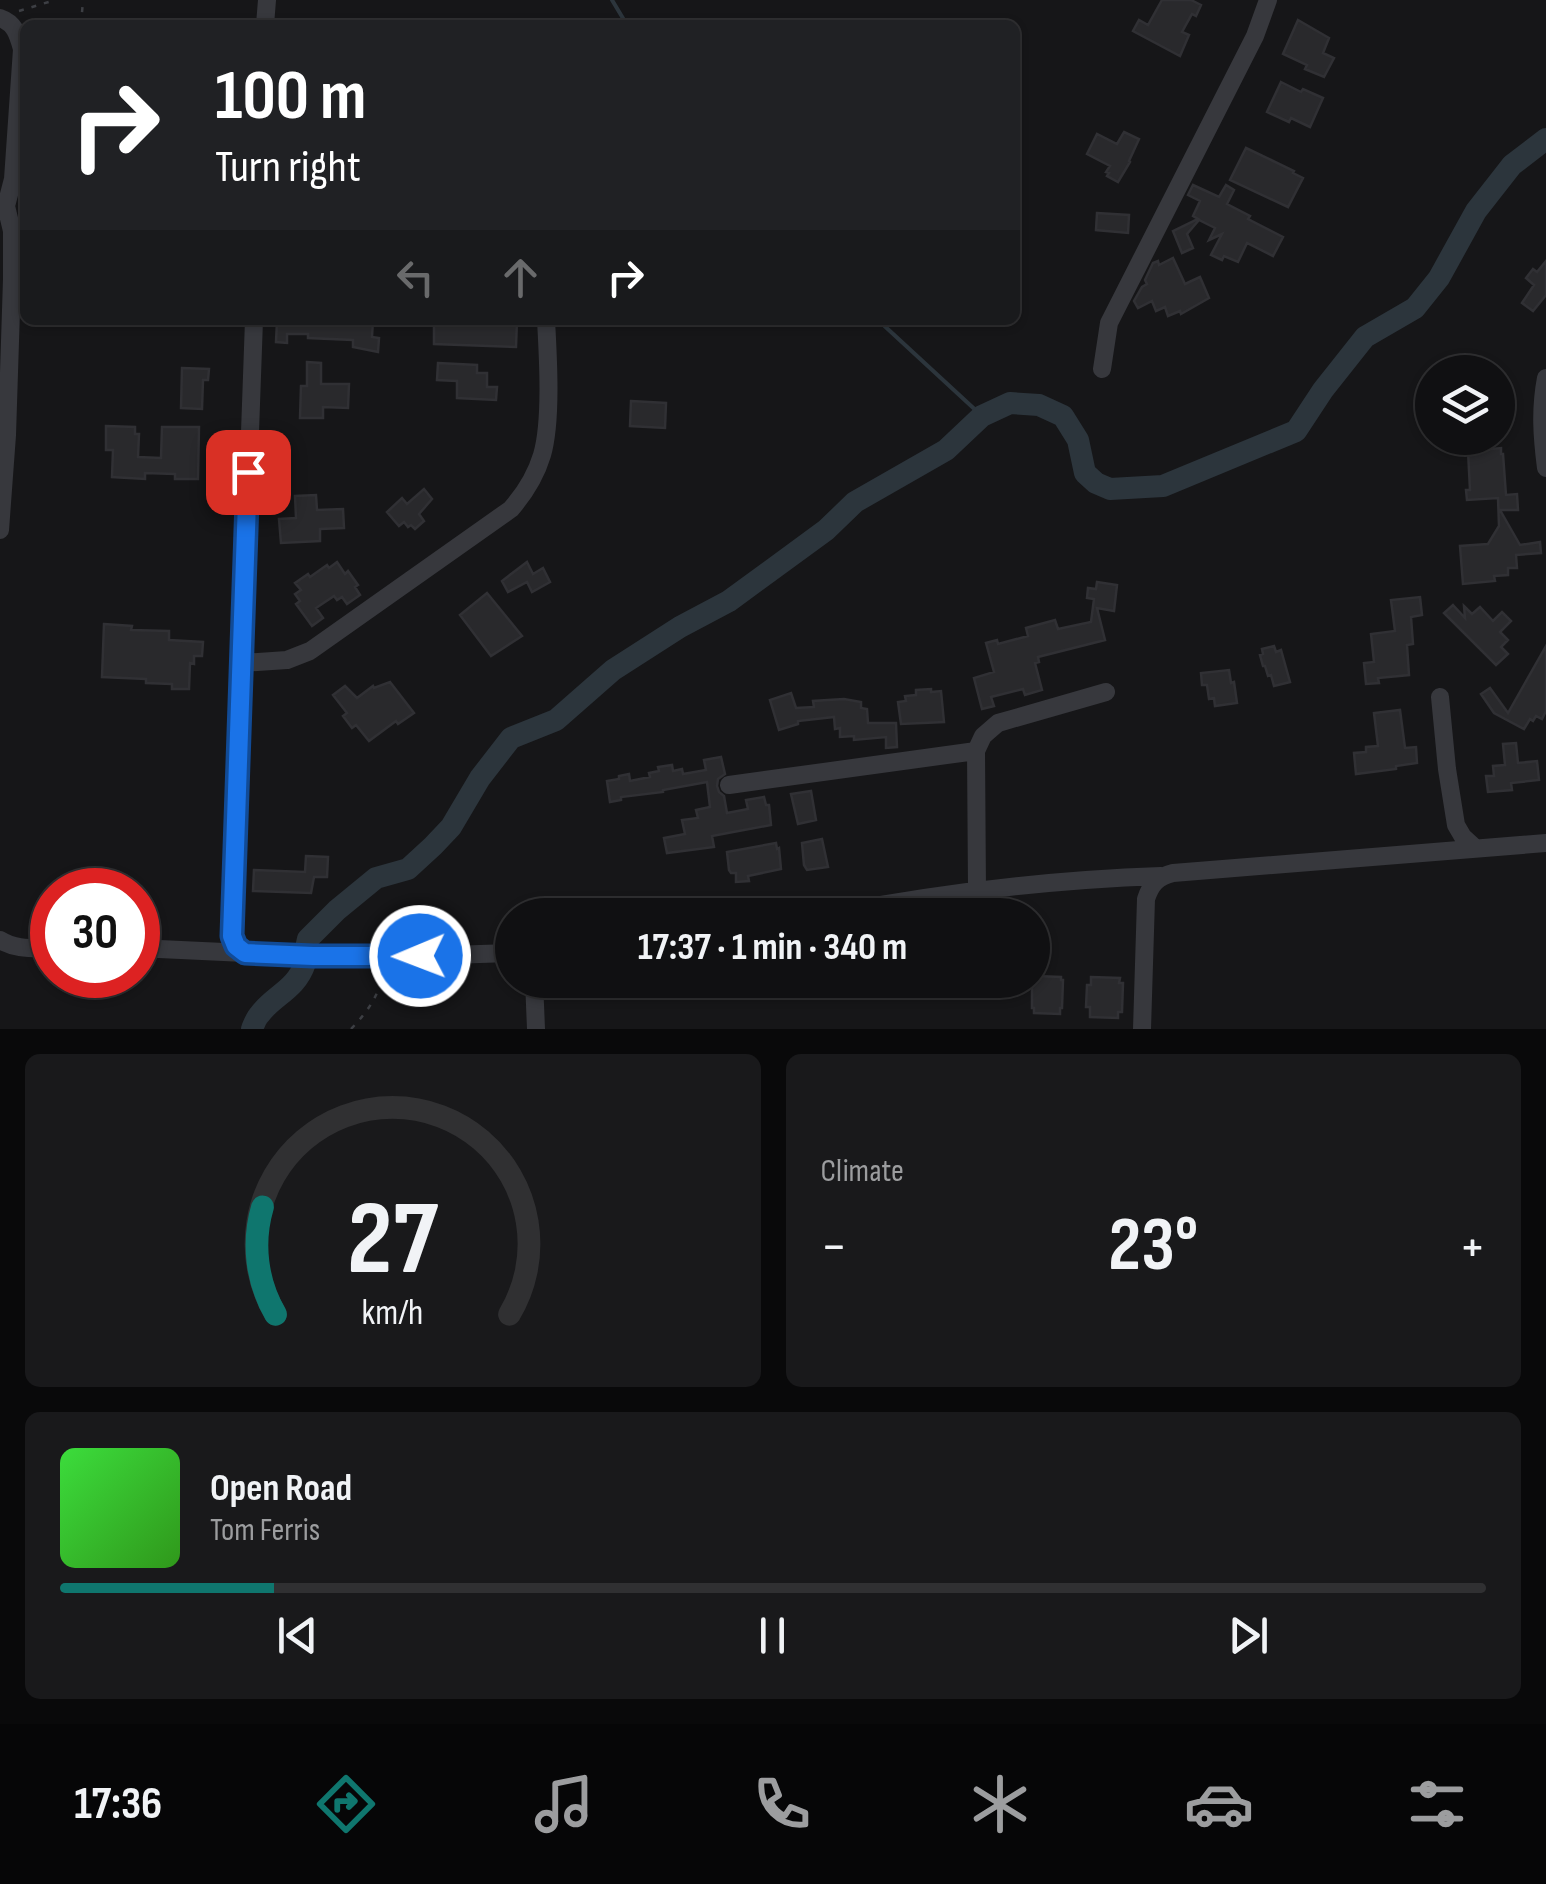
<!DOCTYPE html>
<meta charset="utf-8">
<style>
:root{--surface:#101012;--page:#19191b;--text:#f1f3f6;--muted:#9c9d9f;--line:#303032;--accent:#0f766e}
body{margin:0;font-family:"Sofia Sans Condensed",sans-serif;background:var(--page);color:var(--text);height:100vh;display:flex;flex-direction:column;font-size:38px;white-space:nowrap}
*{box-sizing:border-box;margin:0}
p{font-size:32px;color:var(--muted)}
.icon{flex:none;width:55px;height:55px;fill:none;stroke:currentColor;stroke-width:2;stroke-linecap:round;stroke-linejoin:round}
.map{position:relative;height:1029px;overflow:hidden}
.drawer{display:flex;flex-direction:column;gap:25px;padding:25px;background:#09090a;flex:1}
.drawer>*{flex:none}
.banner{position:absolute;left:20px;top:20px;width:1000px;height:305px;border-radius:15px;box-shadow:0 2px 8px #0004,0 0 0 2px var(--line);background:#202124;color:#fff;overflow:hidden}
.buttons{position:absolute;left:1415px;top:355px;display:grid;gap:20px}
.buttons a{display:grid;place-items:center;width:100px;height:100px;border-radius:50%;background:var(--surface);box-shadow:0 2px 8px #0004,0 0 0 2px var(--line);font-size:50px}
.speed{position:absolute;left:30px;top:868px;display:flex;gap:20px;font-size:50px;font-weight:700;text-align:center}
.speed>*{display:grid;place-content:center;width:130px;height:130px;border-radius:50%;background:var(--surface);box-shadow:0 2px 8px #0004,0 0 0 2px var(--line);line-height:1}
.speed .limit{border:15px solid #d22;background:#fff;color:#111}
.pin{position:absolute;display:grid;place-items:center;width:85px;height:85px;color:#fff;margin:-42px;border-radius:20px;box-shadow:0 5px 15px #0006}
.me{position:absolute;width:110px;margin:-55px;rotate:269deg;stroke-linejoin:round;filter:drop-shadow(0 0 8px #0008)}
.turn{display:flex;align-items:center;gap:35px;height:210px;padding:0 30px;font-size:45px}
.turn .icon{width:130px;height:130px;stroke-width:2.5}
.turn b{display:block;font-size:70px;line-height:85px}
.lanes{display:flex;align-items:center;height:95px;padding:0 30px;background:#0003;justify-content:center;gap:50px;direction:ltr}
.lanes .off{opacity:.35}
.big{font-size:75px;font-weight:700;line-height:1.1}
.drawer .tile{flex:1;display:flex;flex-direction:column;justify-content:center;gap:15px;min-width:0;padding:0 35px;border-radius:15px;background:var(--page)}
.drawer .dial{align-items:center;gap:0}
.dial svg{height:260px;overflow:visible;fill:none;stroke:var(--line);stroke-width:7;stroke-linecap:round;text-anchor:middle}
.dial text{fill:var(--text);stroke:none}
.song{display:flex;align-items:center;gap:30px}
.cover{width:120px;height:120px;border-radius:15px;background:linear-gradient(135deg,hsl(120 70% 55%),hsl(110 70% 35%))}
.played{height:10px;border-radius:5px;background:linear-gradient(90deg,var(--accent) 15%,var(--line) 15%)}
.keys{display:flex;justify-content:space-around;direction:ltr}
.heat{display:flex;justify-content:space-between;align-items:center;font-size:55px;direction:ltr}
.drawer .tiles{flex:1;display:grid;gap:25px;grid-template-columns:1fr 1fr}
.tile:last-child{grid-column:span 2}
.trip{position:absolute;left:495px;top:898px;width:555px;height:100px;border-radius:50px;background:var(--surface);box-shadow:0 2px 8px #0004,0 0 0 2px var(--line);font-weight:700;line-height:100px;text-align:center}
.tab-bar{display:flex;height:160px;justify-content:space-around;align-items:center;background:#060607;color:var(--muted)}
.tab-bar .icon{width:70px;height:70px}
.tab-bar .active{color:var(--accent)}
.tab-bar b{font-size:45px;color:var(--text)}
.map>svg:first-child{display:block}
</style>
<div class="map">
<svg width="1546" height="1029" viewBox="0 0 1546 1029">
<rect width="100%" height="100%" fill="#161618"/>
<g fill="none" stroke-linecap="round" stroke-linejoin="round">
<!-- stream -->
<path stroke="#2c353c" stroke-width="4" d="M612 0 627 25
M878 320 982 416
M258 1029 261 1012"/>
<!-- river -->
<path stroke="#2c353c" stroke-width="22" d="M306 948 308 939 337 910 376 878 408 869 433 846 451 827 480 778 511 738 556 720 613 670 680 627 729 601 826 530 855 502 946 450 982 416 1010 403 1039 405 1063 416 1078 440 1085 473 1096 483 1110 489 1163 486 1296 431 1323 390 1365 337 1415 308 1439 278 1476 211 1512 165 1546 139
M252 1029C254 1024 256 1018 260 1014 274 995 296 990 305 963"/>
</g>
<!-- building -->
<path fill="#29292c" stroke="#303034" stroke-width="2.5" d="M1162 0H1191L1201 5 1196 16 1192 14 1182 32 1189 35 1180 56 1133 31 1139 20 1148 25Z
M1298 20 1329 38 1323 53 1334 58 1324 77 1305 69 1307 65 1283 54Z
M1281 82 1301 92 1303 89 1323 98 1310 127 1291 118 1289 122 1267 112Z
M1124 132 1139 139 1129 161 1130 162 1118 182 1107 176 1109 173 1106 172 1110 166 1087 154 1097 134 1117 144Z
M1246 148 1294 171 1293 173 1303 178 1288 207 1230 180Z
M1193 185 1219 197 1226 185 1234 190 1227 204 1250 216 1248 219 1283 237 1273 256 1247 243 1238 262 1224 256 1222 260 1211 255 1222 234 1209 240 1215 228 1199 220 1187 234 1193 248 1182 253 1173 231 1198 219 1193 216 1200 201 1188 195Z
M1097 213 1129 215 1128 233 1096 230Z
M1173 258 1185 284 1200 277 1209 298 1181 314 1180 311 1168 316 1165 307 1156 311 1152 301 1138 308 1134 301 1142 287 1147 284 1145 280 1153 263 1158 261 1159 265Z
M1546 261V295L1533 311 1522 303 1534 285 1526 278 1533 269 1537 272Z
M314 320H373L372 337 379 338 378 352 353 347V340L308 338V334H287V343L276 342 277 321 306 322Z
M434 320H517L516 347 434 344Z
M307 362 321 363V384H349L348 408 323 407V418H300L301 386H307Z
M438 363 477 365V373H487V387H497L496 400 457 398V381L437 380Z
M182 368 209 369 208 380H203L202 409 181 408Z
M631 401 666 403 665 428 630 426Z
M106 426 135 427V434H139L138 457 161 458 162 427H199L198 479H175V474L145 473V479L112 477 113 450H106Z
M1501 448V454H1503L1506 495 1517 494 1518 510H1500L1520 545 1540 542 1541 553 1516 555 1517 568H1508V575L1494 576 1495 581 1463 584 1460 546 1488 544 1499 526 1498 498 1467 500 1466 490H1470L1468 451Z
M424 489 432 499 419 514 424 521 415 529 411 525 408 527 404 522 399 526 387 512 402 498 407 504Z
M316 495 317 510 343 509 344 528 320 529V541L281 543 279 519 296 518 295 496Z
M337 562 345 574 348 571 358 585 355 587 360 595 347 604 342 597 337 600 334 596 316 608 323 618 312 626 296 604 300 601 295 594 301 590 295 583 308 574 310 577 327 565 329 568Z
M527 562 533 574 543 568 550 582 532 592 527 582 508 592 502 581Z
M1097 582 1117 585 1114 611 1097 608 1105 640 1038 657 1039 662 1035 663 1042 690 1025 695 1023 689 991 697 994 706 982 709 974 678 994 672 986 643 997 640 998 644 1028 636 1026 628 1055 620 1058 629 1091 622 1094 599 1087 598 1088 588 1096 589Z
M487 593 522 636 491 656 460 615Z
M1420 597 1422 615 1411 617 1413 644 1407 645 1409 675 1378 678 1379 683 1366 684 1364 663 1374 662 1371 634 1395 631 1391 600Z
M1453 605 1465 618 1464 606 1472 614 1480 607 1493 621 1502 612 1511 621 1500 632 1508 640 1501 647 1508 654 1496 665 1444 613Z
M104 624 132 626 131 630 169 631V640L203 642 202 656H194V664L190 663 189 689H172V684L146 683V679L102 677Z
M1274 646 1276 652 1281 650 1290 682 1274 686 1271 675 1268 676 1265 666H1263L1260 655 1263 654 1262 649Z
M1546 646V711L1542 719 1536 716 1533 721 1530 719 1524 729 1494 713 1481 694 1490 688 1508 713Z
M1229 670 1231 683 1234 682 1237 703 1215 706 1214 698 1209 699 1207 685H1202L1201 673Z
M390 682 414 713 398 724 396 721 369 741 356 725 352 728 343 716 347 713 333 695 345 686 357 698 373 686 374 688Z
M931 689V692L941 691 944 722 901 724 898 702 906 701 905 696 916 695V690Z
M791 693 796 708 814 707 813 701 844 699 861 702V708L867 709 868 723H896L897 747 886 748V737L854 740V736L840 737V728L835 729 834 717 798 721V724L779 730 770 700Z
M1400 710 1405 748 1416 747 1417 763 1396 766V769L1356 774 1354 753 1366 752V747L1378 746 1374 713Z
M1516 743 1518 763 1537 761 1539 780 1511 783 1512 790 1488 792 1486 776H1494L1493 766 1505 765 1503 744Z
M721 757 725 774 718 779 717 786 719 792 724 796 727 813 748 809 746 800 764 797 766 805H769L771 825 712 836 714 847 667 853 664 838 685 834 682 820 698 818 696 810 710 807 707 782 663 790V792L621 797V800L610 802 607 781 619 779V776L629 774 630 781 650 777 649 773 659 771 658 767 672 765 673 771 682 769 683 774 706 770 704 760Z
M811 791 816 820 798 824 791 794Z
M822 839 828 867 807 870 804 865 802 843Z
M776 843 777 849 779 848 781 869 748 876 749 881 736 882V873H731L729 870 727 852Z
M306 856 328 857 327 877H314L311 893 253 891 254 870 305 872Z
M1036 976 1061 977V980H1063L1062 1008H1060V1014L1034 1013V1008H1032V981H1036Z
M1091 977 1120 978 1119 983H1123L1122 1012H1118V1018L1090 1017V1007H1086L1087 985H1091Z"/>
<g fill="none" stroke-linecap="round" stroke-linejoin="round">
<!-- path -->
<path stroke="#3d3f44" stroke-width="2.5" stroke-dasharray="5 8" stroke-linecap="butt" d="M19 11 55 0
M81 25 83 0
M351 1029C370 1009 377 997 385 971"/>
<!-- minor -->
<path stroke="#37383d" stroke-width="18" d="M0 18C15 23 18 35 22 49L13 179 6 206 12 231V279L7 435 0 530
M265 25 267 0
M254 320 232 936 236 946 245 953 390 957 512 953
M1102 369 1109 323 1255 36 1268 0
M1546 378C1540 410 1542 436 1546 468
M241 663 287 660 310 651 511 509C525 493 536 475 542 455 552 421 548 356 546 320
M1440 697 1447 769 1456 825 1463 837 1475 848
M729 785 976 751
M977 889 976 751 983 736 998 723 1106 692
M825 915C938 893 1047 880 1161 876
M0 940C16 950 34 948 52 949
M138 948 245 953
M534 980 536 1029
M1142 1029 1146 899C1151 884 1157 877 1173 873L1546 843"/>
</g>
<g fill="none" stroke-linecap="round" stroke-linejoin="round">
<defs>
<path id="route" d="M248 472 232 936 236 946 245 953 313 956H420"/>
</defs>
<!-- route casing -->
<use href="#route" stroke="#114b97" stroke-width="25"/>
<!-- route -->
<use href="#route" stroke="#1a73e8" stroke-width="18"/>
</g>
</svg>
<div class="buttons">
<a><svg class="icon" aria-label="layers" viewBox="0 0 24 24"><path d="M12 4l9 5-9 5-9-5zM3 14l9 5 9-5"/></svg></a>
</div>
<div class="speed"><div class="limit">30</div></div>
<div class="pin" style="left:248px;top:472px;background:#d93025"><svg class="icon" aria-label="arrive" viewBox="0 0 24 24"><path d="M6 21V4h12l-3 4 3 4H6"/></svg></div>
<svg class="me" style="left:420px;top:956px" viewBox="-20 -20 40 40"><circle r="17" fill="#1a73e8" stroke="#fff" stroke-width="3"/><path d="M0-11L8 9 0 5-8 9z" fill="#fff"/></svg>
<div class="trip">17:37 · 1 min · 340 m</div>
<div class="banner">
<div class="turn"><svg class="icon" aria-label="right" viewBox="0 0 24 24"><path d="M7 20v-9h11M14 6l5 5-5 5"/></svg><div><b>100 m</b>Turn right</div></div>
<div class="lanes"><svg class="icon off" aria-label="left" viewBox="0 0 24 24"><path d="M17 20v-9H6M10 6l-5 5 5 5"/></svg><svg class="icon off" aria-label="ahead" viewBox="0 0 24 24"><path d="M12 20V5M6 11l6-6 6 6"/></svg><svg class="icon" aria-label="right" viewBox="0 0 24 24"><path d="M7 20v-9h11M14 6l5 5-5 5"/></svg></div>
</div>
</div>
<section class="drawer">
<div class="tiles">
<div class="tile dial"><svg viewBox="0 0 100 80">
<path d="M14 69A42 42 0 1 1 86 69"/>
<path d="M14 69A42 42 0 0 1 10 36" stroke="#0f766e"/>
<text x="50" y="56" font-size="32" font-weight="700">27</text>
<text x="50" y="72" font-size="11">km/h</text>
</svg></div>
<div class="tile"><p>Climate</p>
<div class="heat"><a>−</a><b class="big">23°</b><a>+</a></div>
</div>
<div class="tile">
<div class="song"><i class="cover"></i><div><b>Open Road</b><p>Tom Ferris</p></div></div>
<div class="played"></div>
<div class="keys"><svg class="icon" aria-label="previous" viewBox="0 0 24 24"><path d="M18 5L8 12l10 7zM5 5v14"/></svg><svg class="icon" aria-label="pause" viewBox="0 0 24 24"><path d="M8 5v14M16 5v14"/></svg><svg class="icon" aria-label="next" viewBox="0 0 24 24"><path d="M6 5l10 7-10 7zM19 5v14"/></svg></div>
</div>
</div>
</section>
<nav class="tab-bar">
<b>17:36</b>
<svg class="icon active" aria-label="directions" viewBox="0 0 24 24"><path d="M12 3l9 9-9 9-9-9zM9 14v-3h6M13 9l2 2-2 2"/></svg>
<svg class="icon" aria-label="music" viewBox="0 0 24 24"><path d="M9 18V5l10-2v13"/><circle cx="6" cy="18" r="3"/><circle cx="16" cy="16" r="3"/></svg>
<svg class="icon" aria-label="phone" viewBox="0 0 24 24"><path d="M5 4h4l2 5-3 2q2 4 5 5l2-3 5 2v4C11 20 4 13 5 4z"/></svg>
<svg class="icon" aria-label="climate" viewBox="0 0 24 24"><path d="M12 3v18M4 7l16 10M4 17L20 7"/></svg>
<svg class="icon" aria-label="car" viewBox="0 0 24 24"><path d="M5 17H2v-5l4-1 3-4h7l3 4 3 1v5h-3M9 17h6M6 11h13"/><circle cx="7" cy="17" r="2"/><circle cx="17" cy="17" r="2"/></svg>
<svg class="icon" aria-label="filters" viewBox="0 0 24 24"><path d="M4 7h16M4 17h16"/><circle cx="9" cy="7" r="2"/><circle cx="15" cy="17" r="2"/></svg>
</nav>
